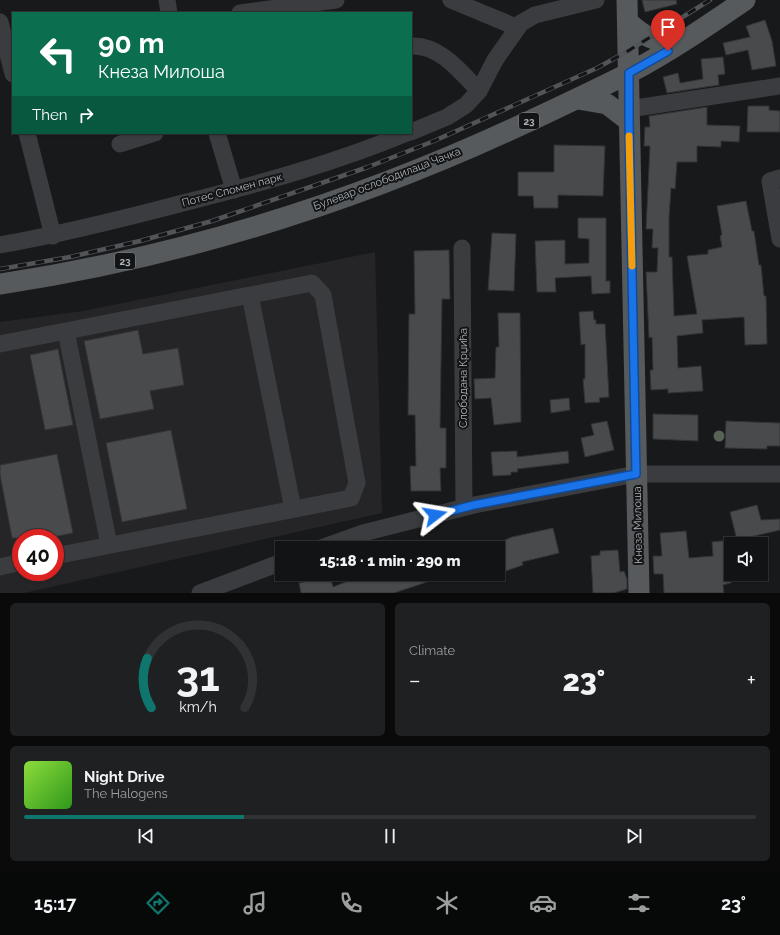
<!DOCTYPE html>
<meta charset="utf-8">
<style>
:root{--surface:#121314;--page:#1f2022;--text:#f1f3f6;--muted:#9c9ea0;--line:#313234;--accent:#0f766e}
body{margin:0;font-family:Raleway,sans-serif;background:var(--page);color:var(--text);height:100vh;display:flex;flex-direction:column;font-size:15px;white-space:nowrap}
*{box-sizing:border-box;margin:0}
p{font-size:13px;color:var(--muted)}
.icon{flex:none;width:22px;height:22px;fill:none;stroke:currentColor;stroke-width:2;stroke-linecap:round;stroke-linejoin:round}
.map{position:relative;height:593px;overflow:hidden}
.panel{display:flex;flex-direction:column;gap:10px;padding:10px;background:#0a0a0b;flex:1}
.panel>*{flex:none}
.banner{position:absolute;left:12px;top:12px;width:400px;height:122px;border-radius:0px;box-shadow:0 1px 3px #0004,0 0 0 1px var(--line);background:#0b6e4f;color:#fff;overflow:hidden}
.fabs{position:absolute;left:724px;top:537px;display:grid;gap:8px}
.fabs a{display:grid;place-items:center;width:44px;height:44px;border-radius:0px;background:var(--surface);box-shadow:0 1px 3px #0004,0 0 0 1px var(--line);font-size:20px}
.speed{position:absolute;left:12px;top:529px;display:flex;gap:8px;font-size:20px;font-weight:700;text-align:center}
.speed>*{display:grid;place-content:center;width:52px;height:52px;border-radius:50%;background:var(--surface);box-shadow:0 1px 3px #0004,0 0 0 1px var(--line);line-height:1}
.speed .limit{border:6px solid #d22;background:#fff;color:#111}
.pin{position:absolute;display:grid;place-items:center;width:34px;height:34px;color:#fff;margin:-41px -17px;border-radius:50% 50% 50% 0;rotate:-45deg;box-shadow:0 0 4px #0007}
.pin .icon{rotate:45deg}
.me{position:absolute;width:44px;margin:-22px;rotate:76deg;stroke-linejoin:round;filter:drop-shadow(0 0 3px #0008)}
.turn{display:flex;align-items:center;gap:14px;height:84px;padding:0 20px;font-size:18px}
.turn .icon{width:52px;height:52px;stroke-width:2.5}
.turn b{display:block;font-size:28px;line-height:34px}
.then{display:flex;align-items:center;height:38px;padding:0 20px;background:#0003;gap:8px;font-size:15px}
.big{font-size:30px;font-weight:800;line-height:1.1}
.panel .tile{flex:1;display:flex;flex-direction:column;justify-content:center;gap:6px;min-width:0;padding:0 14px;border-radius:6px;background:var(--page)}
.panel .dial{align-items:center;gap:0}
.dial svg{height:104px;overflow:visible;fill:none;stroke:var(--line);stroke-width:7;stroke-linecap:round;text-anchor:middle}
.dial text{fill:var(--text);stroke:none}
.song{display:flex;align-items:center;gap:12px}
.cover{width:48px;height:48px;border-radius:6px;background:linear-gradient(135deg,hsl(90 70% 55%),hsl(110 70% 35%))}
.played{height:4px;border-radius:2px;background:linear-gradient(90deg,var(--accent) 30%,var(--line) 30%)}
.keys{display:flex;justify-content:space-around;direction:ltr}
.heat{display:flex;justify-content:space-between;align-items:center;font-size:22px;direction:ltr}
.panel .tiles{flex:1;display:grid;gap:10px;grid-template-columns:1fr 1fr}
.tile:last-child{grid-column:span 2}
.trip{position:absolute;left:275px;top:541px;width:230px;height:40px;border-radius:0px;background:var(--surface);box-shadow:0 1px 3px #0004,0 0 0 1px var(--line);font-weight:800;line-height:40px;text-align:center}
.tabs{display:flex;height:64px;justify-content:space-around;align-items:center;background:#070808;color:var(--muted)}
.tabs .icon{width:28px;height:28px}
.tabs .current{color:var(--accent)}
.tabs b{font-size:18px;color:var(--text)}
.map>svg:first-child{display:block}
</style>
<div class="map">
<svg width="780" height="593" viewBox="0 0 780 593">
<rect width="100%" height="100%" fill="#18191a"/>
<!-- built -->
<path fill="#252527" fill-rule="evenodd" d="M375 252 382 513 24 593H0V322L83 311ZM21 538H55V572H21Z"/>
<!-- building -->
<path fill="#484a4c" stroke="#333336" d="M642 0H676L677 4 645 12Z
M765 20 772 41 776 66 752 70 748 50 726 55 723 43 750 37 746 26Z
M723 57 725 74 718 75 719 85 667 93 663 77 678 73 680 83 703 79 701 59Z
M748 106H769V110L780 111V132H747Z
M707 107V125L740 126 739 142 721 141V147L697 146V162H677L675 189 671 188 669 218V257H672L674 316 697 314 687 256 708 254V250L722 247 720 236 722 235 717 206 746 201 752 231H754L759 265H761L764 296H766L767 344 745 345 744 317 702 320 703 333 677 336 678 368 701 366 703 391 668 393V389L651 390 650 370H653L652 337 649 338 646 272H657L658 248H652L653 229H646L650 146H644L645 127H650L649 116Z
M554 145 605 146 603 196 558 195V208H534L533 196H518V172H554Z
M578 218H606V281H610V293L592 294 591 276 555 278 556 292H537L535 241 565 240V264L589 263V239L578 238Z
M492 233 516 234 514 291 488 290Z
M449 250 450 299H442L440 428H446V468H440L441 491H411L410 466H416L415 415H408L409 314H415L414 251Z
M593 311 594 320H596V324H605L609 397 599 398 600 402 585 403 583 379H585V344L581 345 579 312Z
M498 313H520L521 422 494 425 491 398 475 399 474 379 495 378 496 347H499Z
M138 330 143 354 178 348 184 385 150 391 154 409 100 419 84 341Z
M58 349 73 425 45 430 30 355Z
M569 398 570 410 551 413 550 400Z
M653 414 698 415V441L653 439Z
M607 421 614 450 585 457 581 438 594 435 591 424Z
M726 421 780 423V446H767V449L725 448Z
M171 430 187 509 122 522 106 443Z
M517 451V457L568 451 569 463 517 469 518 472H511V475L493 476 491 452Z
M57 454 73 533 48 538H12L0 475V465Z
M757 505 761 520 780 519V530L737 540 730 512Z
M553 528 559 553 522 562 523 565 503 572 498 560V543L512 537Z
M686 531 689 558 713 556 712 542 730 540 731 583 723 585 724 593H664L663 574H654L653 556H662L660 533Z
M618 550 620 572 624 571 627 579V589L614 593H593L591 556 600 555V551Z
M366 574H445V576L394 593H301L299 583 330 576 333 587Z"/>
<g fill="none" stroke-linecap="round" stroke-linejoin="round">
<!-- minor -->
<path stroke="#3a3c3f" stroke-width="17" d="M167 0 169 13
M451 0 516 27
M240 13 336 0
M0 22 13 74
M411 46C439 44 461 72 479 91
M629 109 780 86
M411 132 447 117 466 105 479 91 495 60 521 23 535 15 596 0
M27 133 53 236
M217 133 234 190
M120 144 155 133
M780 178 770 181 780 239
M0 245C62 234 122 219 183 203 258 184 335 163 407 133
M462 248 464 507
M250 295 293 509
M66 331 109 545
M0 344 312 283 323 295 357 483 351 498 55 556
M321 548 363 533 474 505 636 474H780
M0 567 21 562
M200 593 282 562"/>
<!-- major -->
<path stroke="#565a5d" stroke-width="21" d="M627 0 639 593
M628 22C647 39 658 44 684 40
M578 99 607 104 629 121
M0 284C180 257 358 201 523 124 559 107 594 91 629 73 669 52 707 26 745 0"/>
<defs>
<path id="rail" d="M0 269 70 257 140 241 212 221 368 167 434 141 597 68 628 51 710 0"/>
</defs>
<!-- rail casing -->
<use href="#rail" stroke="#515458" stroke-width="4.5"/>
<!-- rail -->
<use href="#rail" stroke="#131415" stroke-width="3" stroke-dasharray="9" stroke-linecap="butt"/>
</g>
<!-- trees -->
<circle fill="#576455" cx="719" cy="436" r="5.5"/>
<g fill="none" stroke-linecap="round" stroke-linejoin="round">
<defs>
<path id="route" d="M435 515 474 505 636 474 629 121V73L668 51"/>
</defs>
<!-- route casing -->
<use href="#route" stroke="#114b97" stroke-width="10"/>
<!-- route -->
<use href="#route" stroke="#1a73e8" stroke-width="7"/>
<!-- slow -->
<path stroke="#f59e0b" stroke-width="7" d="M629 136 632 266"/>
</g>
<g text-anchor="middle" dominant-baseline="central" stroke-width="4" stroke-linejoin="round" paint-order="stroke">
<!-- shield labels -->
<g fill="#131415" stroke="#7e8387" stroke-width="1">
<rect x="519" y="113" width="20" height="16" rx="3"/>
<rect x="115" y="253" width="20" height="16" rx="3"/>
</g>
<g font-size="10" font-weight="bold" fill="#acb3b8">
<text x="529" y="121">23</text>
<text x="125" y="261">23</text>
</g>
<!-- street labels -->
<g font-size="11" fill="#acb3b8" stroke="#131415">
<text transform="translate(387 179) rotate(-21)">Булевар ослободилаца Чачка</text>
<text transform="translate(232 190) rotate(-15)">Потес Спомен парк</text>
<text transform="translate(463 378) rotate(-90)">Слободана Крџића</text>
<text transform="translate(638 525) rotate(-91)">Кнеза Милоша</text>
</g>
</g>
</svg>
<div class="fabs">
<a><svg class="icon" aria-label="sound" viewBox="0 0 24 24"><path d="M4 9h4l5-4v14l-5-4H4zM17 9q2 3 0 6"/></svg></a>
</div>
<div class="speed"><div class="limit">40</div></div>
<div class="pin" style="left:668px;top:51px;background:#d93025"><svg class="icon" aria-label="arrive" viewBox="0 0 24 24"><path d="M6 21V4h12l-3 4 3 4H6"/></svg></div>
<svg class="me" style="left:435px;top:515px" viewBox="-20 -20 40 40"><path d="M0-17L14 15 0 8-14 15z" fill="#1a73e8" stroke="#fff" stroke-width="4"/></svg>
<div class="trip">15:18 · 1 min · 290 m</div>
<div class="banner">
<div class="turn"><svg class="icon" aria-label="left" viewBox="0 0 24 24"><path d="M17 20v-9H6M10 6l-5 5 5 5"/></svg><div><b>90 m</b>Кнеза Милоша</div></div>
<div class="then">Then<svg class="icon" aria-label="right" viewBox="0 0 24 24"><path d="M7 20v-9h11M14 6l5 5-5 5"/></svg></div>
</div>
</div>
<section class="panel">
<div class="tiles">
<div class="tile dial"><svg viewBox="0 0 100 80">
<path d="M14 69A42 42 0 1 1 86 69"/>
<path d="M14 69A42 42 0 0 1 11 31" stroke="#0f766e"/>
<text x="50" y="56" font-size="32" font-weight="700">31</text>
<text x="50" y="72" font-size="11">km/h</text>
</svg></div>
<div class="tile"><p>Climate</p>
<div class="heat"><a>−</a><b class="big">23°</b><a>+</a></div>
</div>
<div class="tile">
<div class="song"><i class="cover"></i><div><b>Night Drive</b><p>The Halogens</p></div></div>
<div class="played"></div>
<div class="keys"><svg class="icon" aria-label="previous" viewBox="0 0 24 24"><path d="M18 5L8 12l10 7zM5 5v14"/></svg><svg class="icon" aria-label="pause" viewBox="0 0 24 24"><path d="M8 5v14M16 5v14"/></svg><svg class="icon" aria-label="next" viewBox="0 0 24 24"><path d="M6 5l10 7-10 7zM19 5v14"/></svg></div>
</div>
</div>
</section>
<nav class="tabs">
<b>15:17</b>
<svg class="icon current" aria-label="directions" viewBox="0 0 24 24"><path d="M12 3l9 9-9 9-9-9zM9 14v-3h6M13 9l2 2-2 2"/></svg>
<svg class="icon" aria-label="music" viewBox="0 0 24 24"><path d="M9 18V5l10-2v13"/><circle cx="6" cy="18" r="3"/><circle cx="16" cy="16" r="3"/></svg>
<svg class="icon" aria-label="phone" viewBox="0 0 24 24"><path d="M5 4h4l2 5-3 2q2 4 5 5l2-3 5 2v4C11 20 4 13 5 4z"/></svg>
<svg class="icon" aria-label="climate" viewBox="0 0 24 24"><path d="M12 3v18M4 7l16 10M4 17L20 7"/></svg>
<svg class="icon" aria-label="car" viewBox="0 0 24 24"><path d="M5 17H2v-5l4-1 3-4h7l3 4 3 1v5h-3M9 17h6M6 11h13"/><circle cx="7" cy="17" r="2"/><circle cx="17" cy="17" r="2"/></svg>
<svg class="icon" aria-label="filters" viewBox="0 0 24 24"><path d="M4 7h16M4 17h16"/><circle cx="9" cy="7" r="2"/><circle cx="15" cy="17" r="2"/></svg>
<b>23°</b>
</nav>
